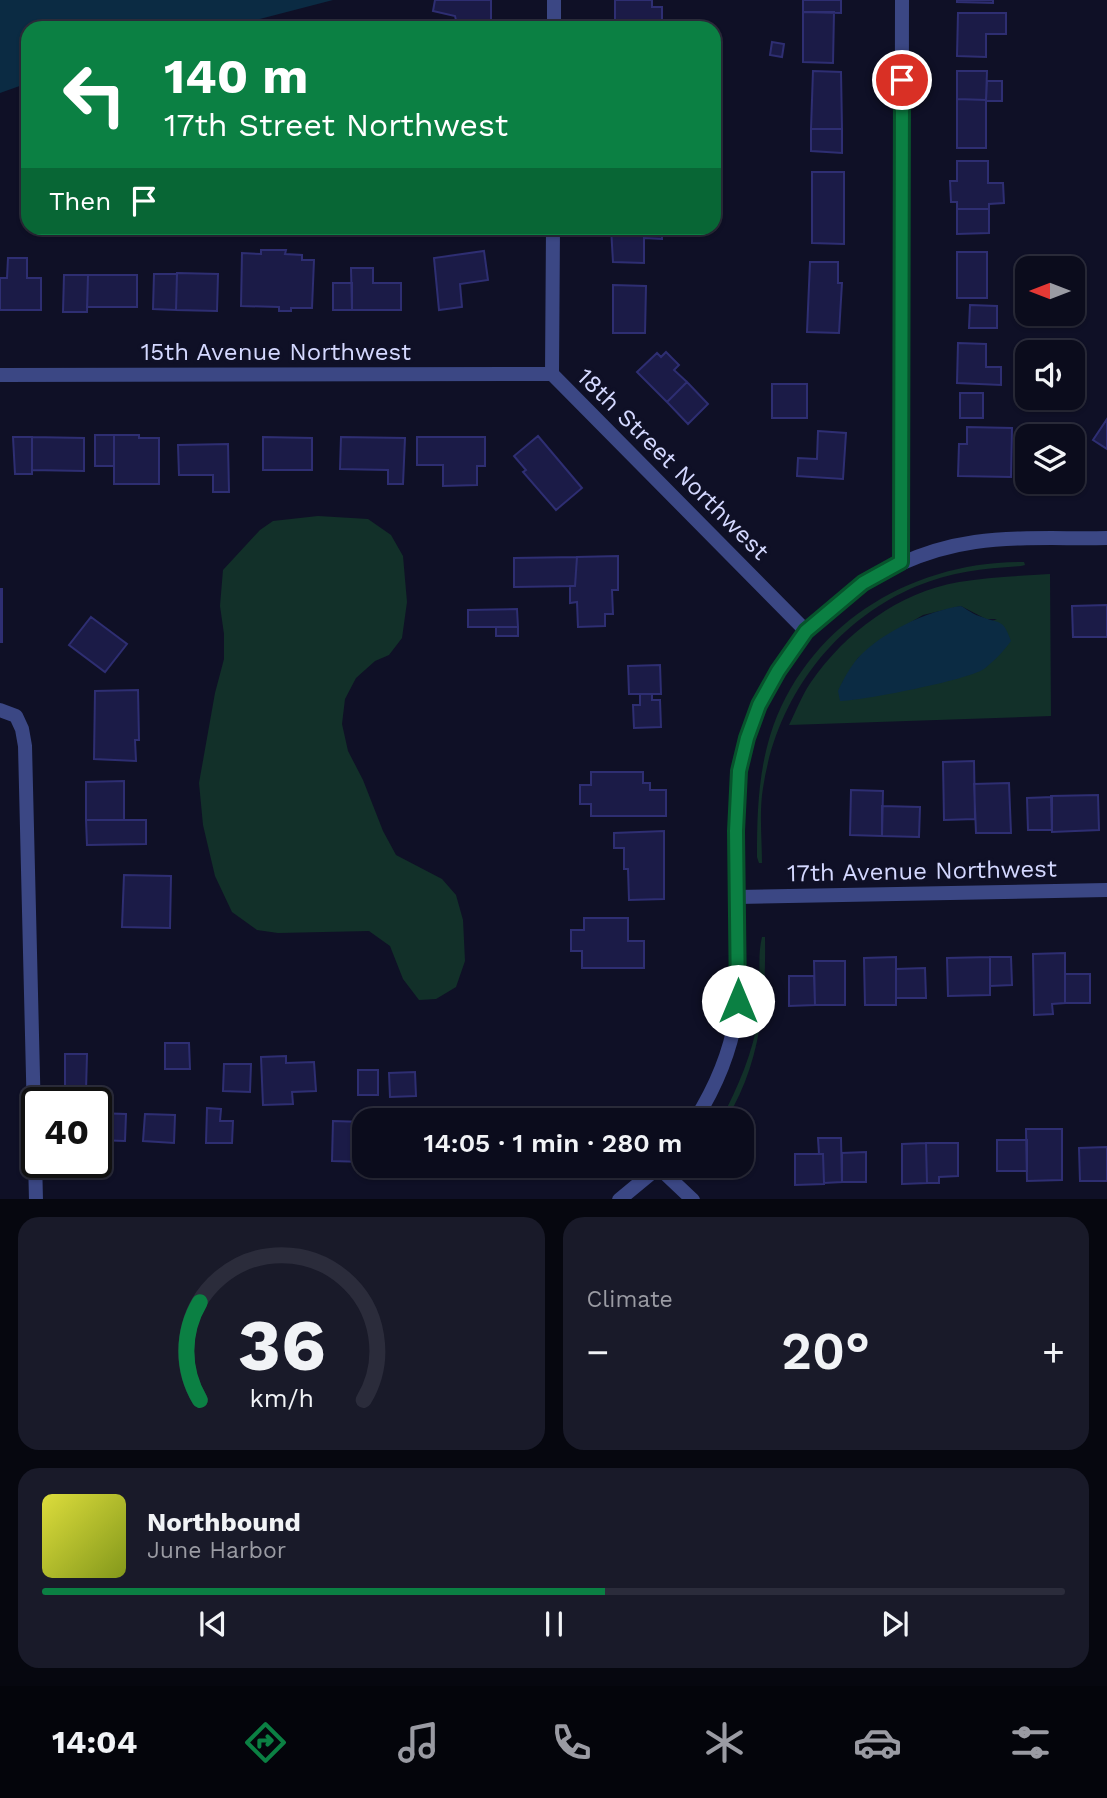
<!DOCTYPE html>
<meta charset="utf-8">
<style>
:root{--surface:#0b0c1c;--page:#191a29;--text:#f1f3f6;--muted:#9a9ba3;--line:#2b2c3b;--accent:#0b8043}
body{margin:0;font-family:"Work Sans",sans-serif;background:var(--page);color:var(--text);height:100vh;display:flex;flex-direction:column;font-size:26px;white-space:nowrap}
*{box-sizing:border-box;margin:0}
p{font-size:23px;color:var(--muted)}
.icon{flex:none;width:38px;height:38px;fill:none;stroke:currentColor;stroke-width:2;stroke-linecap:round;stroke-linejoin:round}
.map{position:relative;height:1199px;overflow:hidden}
.sheet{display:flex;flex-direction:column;gap:18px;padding:18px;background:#06070f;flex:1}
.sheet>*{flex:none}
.top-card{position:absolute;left:21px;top:21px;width:700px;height:214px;border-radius:21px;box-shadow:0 2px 5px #0004,0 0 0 2px var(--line);background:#0b8043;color:#fff;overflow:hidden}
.needle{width:46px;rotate:270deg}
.tools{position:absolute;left:1015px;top:256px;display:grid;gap:14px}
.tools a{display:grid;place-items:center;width:70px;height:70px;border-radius:14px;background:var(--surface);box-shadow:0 2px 5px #0004,0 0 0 2px var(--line);font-size:35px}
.speed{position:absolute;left:21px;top:1087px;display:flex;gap:14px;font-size:35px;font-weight:700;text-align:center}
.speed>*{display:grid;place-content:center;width:91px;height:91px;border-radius:50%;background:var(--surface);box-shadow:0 2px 5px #0004,0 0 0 2px var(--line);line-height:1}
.speed .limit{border:4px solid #111;border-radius:10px;background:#fff;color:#111}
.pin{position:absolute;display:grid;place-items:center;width:60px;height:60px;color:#fff;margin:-30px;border:4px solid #fff;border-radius:50%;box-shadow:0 2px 7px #0007}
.me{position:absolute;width:77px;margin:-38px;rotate:0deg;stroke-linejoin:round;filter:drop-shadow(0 0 5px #0008)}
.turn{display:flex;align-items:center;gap:24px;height:147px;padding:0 28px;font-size:32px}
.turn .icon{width:91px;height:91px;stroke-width:2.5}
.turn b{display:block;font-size:49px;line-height:60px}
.then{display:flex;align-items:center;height:66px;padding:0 28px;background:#0003;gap:14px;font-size:26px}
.big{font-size:52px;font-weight:600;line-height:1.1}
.sheet .tile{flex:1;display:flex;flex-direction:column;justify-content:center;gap:10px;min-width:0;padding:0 24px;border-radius:21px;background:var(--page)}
.sheet .dial{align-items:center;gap:0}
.dial svg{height:182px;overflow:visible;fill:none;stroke:var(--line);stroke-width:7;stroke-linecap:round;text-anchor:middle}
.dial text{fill:var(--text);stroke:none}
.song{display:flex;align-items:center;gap:21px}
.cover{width:84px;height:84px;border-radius:10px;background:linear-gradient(135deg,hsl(60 70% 55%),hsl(70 70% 35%))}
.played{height:7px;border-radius:4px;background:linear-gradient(90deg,var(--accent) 55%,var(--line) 55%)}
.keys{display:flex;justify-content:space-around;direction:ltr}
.heat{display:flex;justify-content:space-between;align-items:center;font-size:38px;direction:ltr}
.sheet .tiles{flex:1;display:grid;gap:18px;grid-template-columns:1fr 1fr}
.tile:last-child{grid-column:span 2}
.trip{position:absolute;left:352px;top:1108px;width:402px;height:70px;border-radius:21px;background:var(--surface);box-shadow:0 2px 5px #0004,0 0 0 2px var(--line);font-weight:600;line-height:70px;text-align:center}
.tab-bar{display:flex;height:112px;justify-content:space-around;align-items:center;background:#04050b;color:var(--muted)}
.tab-bar .icon{width:49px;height:49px}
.tab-bar .on{color:var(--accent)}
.tab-bar b{font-size:32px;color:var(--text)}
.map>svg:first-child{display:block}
</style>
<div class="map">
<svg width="1107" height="1200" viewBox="0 0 1107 1200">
<rect width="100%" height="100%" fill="#0f1026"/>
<!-- green -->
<path fill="#123029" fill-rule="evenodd" d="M318 516 368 519 391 535 403 556 407 602 402 638 389 655 375 661 356 678 345 699 342 724 348 751 363 780 383 831 396 855 442 879 456 895 463 920 465 961 456 987 436 999 419 1000 403 979 390 946 369 931 278 933 257 930 232 912 215 876 203 825 199 783 215 693 224 659V634L220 606 223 570 260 530 273 521Z
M1024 562 1025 565 1021 566C986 568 950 572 917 586 833 621 776 699 763 788 759 812 762 839 762 863H759L757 857C757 816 758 776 770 736 805 625 911 561 1024 562Z
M1050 574 1051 716 789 725C796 711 802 695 811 682 845 633 899 592 959 582 989 577 1020 576 1050 574ZM961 606 986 619H997L842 683 858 658 882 639 923 615Z
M762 937H765C766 1001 761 1063 726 1120H721C740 1083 757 1044 760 1002 761 981 757 957 762 937Z"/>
<!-- water -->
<path fill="#0b2b43" d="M0 0H333L225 28H28V83L0 93Z
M961 606C968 610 974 615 982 617 1001 624 1003 619 1011 641 1004 651 993 662 984 669 968 680 861 701 840 701L838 691C843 680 850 667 858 658 882 632 927 611 961 606Z"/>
<!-- building -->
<path fill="#1b1b47" stroke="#2e2e72" stroke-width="2" d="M435 0H491V20H456L455 16 433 11Z
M615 0H652V7H662V24L615 23Z
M803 0H841V13L803 12Z
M957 0H993V3L957 2Z
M803 12H834L833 63 803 62Z
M958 13H1006V34H986V57L957 56Z
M772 42 784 44 782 57 770 55Z
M813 71 841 72 842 129H811Z
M957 71H987L986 100 957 99Z
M987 81H1002V101H986Z
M957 99 986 100V148H957Z
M811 129H842V153L811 151Z
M957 161H988V183H1003L1004 203 989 204V209H957V202H951L950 181H957Z
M812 172H844V244L812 243Z
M957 209H989V233L957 234Z
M611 228H662V239L644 238V263L613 262Z
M261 250H286L285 254 302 255V260H314L312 308H291V311H279V307L241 306 242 253 261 254Z
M484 251 488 280 460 284 462 307 439 310 434 258Z
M957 252H987V298H957Z
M8 258H27V278H41V310H0V278H7Z
M810 262H838V283H842L839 333 807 332Z
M351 268H373V283H401V310H352Z
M177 273 218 274 217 311 176 310Z
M154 274H177L176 310 153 309Z
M64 275H88L87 312H63Z
M88 275H137V307H87Z
M333 283H352V310H333Z
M613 285 646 286 645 333H613Z
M970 305 997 306V328H969Z
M958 343 986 344V367H1001V385L957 383Z
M666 352 679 365 674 370 687 382 667 402 637 372 657 353 661 357Z
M687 382 708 404 688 424 667 402Z
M772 384H807V418H772Z
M960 393H983V418H960Z
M1107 419V449L1093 440Z
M967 427 1012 428 1011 477 958 476 959 444H967Z
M818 431 846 433 843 479 797 476 798 458 817 459Z
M95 435H114V466H95Z
M114 435H139V438H159V484H114Z
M538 436 582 488 556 510 523 472 526 470 514 456Z
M13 437H32V474H15Z
M32 437 84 438V471L32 470Z
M263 437 312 438V470H263Z
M341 437 405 438 403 484H388V470L340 469Z
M417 437H485V466H477V485L443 486V465H417Z
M228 444 229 492H213V475H179L178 445Z
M618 556V590H612L613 614H605V626L578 627 577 602 570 603V586H575L577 557Z
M577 557 575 586 514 587V558Z
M0 589H2V642H0Z
M1107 605V637H1073L1072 606Z
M517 609 518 627H468V610Z
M91 617 127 644 105 672 69 645Z
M496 627H518V636H496Z
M660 665 661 694H629L628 666Z
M138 690 139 740H135L136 761 94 759 95 691Z
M640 694H652V700H660L661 727 634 728 633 705H640Z
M974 761 975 819 944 820 943 762Z
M591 772H643V783H650V790H666V816H591V804H580V785H591Z
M124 781V820H86V782Z
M1009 783 1011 833H976L974 784Z
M851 790 883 791 882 836 850 835Z
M1098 795 1099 830 1052 832 1051 796Z
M1052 797V830H1028L1027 798Z
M882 806 920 807 919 837 882 836Z
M86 820H146V844L87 845Z
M664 831V899L629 900 628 869H624V848H614V833Z
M124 875 171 876 170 928 122 927Z
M584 918H628V941H644V968H582V951H571V930H584Z
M1065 953V1003L1052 1004 1053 1014 1034 1015 1033 954Z
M896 957V1005H865L864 958Z
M990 957H1011L1012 985 990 986Z
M990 957V995L948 996 947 958Z
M814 961H845V1005H815Z
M925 968 926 998H896V969Z
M1065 974H1090V1003H1065Z
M789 976H814L815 1005 789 1006Z
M165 1043H189L190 1069H165Z
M65 1054H87L86 1091H65Z
M286 1056V1063L314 1062 316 1091 292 1092 293 1104 263 1105 261 1057Z
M224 1064H251L250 1092 223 1091Z
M358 1070H378V1095H358Z
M415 1072 416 1096 390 1097 389 1073Z
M207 1108 221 1109 220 1121H233L232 1143H206Z
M96 1113 126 1114 125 1141 96 1140Z
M145 1114 175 1115 174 1143 143 1141Z
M333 1121 364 1122V1162L332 1161Z
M1026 1129H1062V1180L1027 1181Z
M818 1138H841L842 1182 824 1183 823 1154H819Z
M997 1140H1027V1171H997Z
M926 1143 927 1183 902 1184V1144Z
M926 1143H958V1176L939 1177V1183H927Z
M1107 1147V1181H1080L1079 1148Z
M866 1152V1182H842V1153Z
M795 1154H823L824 1184 795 1185Z"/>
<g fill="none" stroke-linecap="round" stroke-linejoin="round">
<!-- minor -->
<path stroke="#3b4784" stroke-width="14" d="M554 28V0
M553 228 552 374 806 631
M0 375 552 374
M901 562 902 0
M0 710 16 716 22 729 25 746 36 1200
M737 897 1107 890
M658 1167 693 1200"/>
<!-- tertiary -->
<path stroke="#3b4784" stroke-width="14" d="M695 1120C717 1085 734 1043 738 1001 739 986 738 969 738 954 737 913 736 873 736 832 737 801 738 768 747 738 778 635 869 557 975 542 1018 536 1064 539 1107 538
M619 1200 660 1166"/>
</g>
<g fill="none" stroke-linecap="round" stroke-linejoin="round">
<defs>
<path id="route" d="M738 1001 736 831 739 771 747 738 759 705 778 671 806 631 863 583 901 562 902 80"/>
</defs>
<!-- route casing -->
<use href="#route" stroke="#07532c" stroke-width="18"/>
<!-- route -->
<use href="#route" stroke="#0b8043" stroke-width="12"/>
</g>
<g text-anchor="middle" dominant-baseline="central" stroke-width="7" stroke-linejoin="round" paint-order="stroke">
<!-- street labels -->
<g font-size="24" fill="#d4d8ff" stroke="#0f1026">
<text x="276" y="352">15th Avenue Northwest</text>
<text transform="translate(673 464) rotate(45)">18th Street Northwest</text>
<text transform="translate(922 871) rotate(-1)">17th Avenue Northwest</text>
</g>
</g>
</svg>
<div class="tools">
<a><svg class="needle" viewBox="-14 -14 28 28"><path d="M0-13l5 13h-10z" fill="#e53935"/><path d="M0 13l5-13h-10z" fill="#9a9ba3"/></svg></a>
<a><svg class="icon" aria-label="sound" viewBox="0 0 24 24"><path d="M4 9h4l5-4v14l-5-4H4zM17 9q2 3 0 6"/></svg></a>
<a><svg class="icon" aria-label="layers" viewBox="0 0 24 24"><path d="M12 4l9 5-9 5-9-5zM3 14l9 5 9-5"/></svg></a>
</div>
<div class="speed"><div class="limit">40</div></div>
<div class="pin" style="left:902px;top:80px;background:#d93025"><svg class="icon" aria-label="arrive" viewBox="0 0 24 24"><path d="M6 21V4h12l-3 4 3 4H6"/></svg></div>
<svg class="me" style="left:738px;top:1001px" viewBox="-20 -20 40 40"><circle r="19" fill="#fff"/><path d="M0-13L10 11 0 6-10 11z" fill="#0b8043"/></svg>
<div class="trip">14:05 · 1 min · 280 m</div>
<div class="top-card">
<div class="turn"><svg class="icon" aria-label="left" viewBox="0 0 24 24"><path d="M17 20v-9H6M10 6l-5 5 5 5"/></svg><div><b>140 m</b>17th Street Northwest</div></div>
<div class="then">Then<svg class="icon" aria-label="arrive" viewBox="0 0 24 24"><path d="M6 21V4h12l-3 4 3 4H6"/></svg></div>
</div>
</div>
<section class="sheet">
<div class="tiles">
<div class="tile dial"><svg viewBox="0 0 100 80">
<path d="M14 69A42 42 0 1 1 86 69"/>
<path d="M14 69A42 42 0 0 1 14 26" stroke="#0b8043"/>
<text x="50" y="56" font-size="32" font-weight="700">36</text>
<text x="50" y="72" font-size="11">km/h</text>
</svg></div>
<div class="tile"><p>Climate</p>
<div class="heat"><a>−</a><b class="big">20°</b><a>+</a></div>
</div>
<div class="tile">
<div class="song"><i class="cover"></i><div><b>Northbound</b><p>June Harbor</p></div></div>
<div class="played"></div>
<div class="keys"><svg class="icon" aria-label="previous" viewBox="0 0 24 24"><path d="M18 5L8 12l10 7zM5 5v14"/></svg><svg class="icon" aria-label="pause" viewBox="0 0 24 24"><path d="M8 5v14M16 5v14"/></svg><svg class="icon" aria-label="next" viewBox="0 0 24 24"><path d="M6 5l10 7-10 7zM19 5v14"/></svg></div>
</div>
</div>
</section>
<nav class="tab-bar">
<b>14:04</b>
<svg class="icon on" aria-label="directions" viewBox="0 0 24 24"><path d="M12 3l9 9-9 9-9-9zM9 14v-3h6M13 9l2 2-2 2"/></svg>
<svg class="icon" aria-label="music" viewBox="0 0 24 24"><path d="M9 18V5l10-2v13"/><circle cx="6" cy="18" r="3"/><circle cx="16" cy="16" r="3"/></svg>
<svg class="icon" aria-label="phone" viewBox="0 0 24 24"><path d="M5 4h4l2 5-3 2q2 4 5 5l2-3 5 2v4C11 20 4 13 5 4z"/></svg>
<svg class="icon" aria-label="climate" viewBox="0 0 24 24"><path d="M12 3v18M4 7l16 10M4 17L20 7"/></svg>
<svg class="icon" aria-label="car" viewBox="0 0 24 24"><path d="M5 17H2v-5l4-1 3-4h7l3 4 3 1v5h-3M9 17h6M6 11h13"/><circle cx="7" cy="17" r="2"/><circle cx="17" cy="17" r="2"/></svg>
<svg class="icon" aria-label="filters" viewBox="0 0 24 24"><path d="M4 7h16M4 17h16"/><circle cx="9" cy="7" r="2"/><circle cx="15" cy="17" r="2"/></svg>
</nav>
